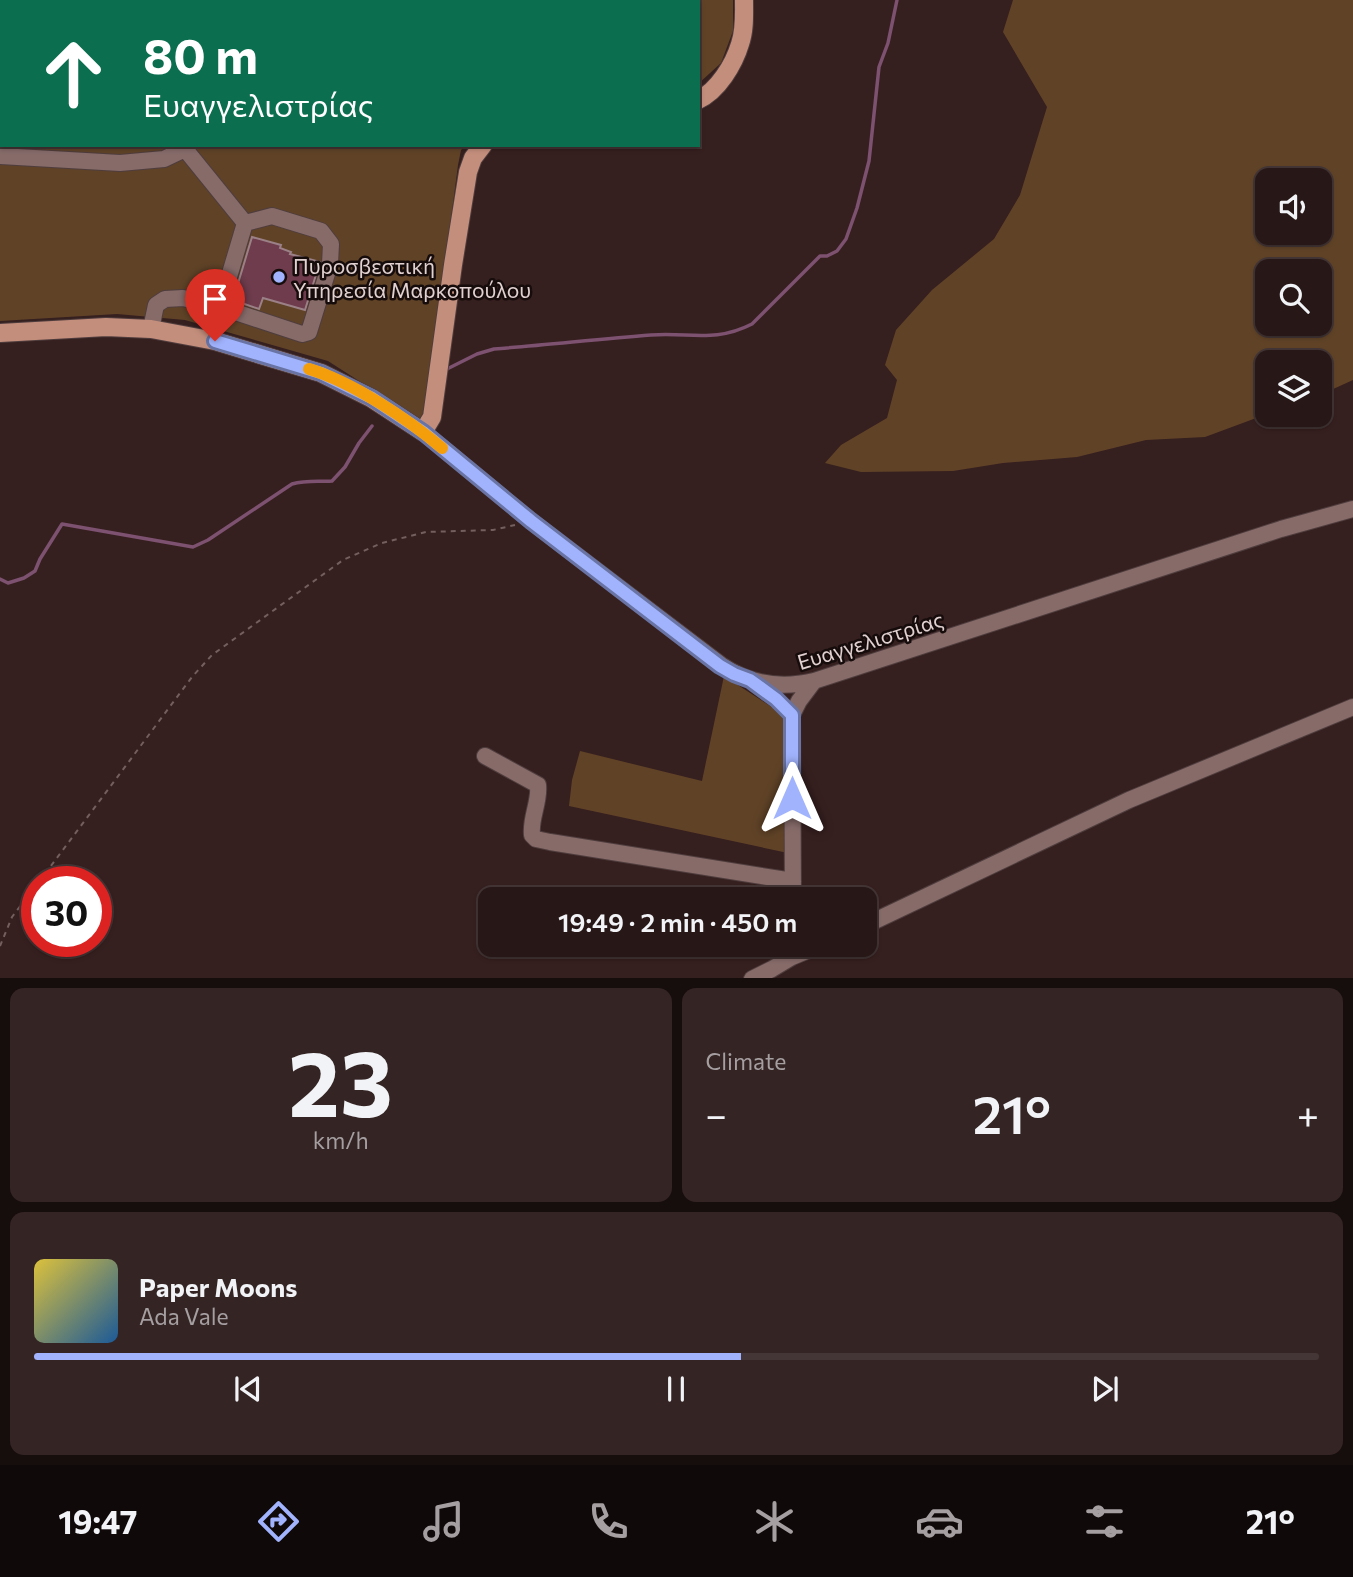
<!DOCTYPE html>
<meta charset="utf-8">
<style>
:root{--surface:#281717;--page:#342424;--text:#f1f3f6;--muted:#a59fa1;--line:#443636;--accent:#a1b3fd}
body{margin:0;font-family:Commissioner,sans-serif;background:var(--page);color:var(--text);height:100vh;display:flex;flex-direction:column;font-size:26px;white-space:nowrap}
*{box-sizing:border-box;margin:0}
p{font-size:23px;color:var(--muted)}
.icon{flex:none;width:38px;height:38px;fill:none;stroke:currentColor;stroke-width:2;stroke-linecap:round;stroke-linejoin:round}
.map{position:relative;height:978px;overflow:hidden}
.panel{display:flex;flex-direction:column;gap:10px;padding:10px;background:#160d0d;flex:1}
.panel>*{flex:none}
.top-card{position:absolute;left:0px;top:0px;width:700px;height:147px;box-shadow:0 2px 5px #0004,0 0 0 2px var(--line);background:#0b6e4f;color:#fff;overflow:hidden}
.buttons{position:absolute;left:1255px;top:168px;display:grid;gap:14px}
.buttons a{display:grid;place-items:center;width:77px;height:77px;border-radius:14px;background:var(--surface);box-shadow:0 2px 5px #0004,0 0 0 2px var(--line);font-size:35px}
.speed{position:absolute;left:21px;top:866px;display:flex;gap:14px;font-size:35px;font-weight:700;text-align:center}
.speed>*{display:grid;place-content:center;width:91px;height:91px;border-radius:50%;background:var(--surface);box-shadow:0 2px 5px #0004,0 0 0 2px var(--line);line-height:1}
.speed .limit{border:10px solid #d22;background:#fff;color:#111}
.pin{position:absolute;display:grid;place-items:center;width:60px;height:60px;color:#fff;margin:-72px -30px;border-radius:50% 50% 50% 0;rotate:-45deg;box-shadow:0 0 7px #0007}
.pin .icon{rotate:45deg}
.me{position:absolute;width:77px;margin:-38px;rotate:0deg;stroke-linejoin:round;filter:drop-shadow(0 0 5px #0008)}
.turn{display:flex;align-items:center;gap:24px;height:147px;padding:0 28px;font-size:32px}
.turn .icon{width:91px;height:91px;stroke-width:2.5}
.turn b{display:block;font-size:49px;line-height:60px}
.big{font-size:52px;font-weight:600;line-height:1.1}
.panel .tile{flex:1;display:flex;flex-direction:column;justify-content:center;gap:10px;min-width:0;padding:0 24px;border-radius:14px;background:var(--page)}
.panel .dial{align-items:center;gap:0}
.dial b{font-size:91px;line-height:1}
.song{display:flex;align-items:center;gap:21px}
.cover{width:84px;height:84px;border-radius:10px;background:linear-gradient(135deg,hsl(50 70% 55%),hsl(210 70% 35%))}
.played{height:7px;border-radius:4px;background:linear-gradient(90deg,var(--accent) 55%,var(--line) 55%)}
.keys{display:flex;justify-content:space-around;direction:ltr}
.heat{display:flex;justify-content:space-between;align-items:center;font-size:38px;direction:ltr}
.panel .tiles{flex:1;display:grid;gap:10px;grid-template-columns:1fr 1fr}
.tile:last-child{grid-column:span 2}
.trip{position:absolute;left:478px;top:887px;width:399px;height:70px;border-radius:14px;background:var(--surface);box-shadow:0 2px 5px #0004,0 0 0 2px var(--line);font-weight:600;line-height:70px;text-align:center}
.tabs{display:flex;height:112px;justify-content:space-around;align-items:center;background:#100909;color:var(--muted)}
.tabs .icon{width:49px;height:49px}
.tabs .active{color:var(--accent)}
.tabs b{font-size:32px;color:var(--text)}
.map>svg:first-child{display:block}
</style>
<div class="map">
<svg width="1353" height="979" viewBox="0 0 1353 979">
<rect width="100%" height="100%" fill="#361f1f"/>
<!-- green -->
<path fill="#604327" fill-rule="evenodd" d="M0 0H733V31L721 63 698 84V2H2V145H467L461 150 458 165 428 395 423 422 328 361 185 320 117 314 0 321Z
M1013 0H1353V380L1320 395V362H1267V414L1205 437 1146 440 1077 457 1003 463 953 471 861 472 825 463 841 445 887 418 897 380 885 365 896 330 932 290 994 239 1020 195 1047 107 1003 32ZM1320 180V233H1267V180ZM1320 271V324H1267V271Z
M724 676 781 713 787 722 788 853 569 806 572 780 580 751 702 781Z"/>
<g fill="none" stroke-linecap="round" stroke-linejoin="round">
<!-- stream -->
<path stroke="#7d5170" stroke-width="3.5" d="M445 373 447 369 477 354 494 349C546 345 599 339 651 335 689 332 715 343 752 324L820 256H827L837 251 846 239 857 208 869 161 879 67 888 43 897 0
M0 579 8 583 24 578 35 571 40 559 62 524 193 547 208 540 292 484C306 480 318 482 332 481L345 467 359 443 372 426"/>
</g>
<!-- building -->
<path fill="#6e3c4c" stroke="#9b8087" stroke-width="2" d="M252 237 281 245 280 248 291 252 290 254 320 262 305 310 263 298 259 309 233 300Z"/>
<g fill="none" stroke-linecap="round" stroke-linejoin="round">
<defs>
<path id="minor" d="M109 0 147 2
M255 0V2
M90 2V0
M205 2V0
M243 2V0
M0 135H2
M185 149 245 223 272 216 321 231 331 244 330 264 309 332 302 334 220 307 245 223
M0 156 120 163 164 159 185 149 189 145
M151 329 156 305 165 299 183 298 220 307
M423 432 531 521 721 665C749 684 780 689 814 681L1281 529 1353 509
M755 684 776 699 792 715 799 701 814 681
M792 715 793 900
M485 756 538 785C540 802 530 818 532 835L536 839 550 842 793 881
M864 926 1129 800 1353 707
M792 957 821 945
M752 979 772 969 792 957V945"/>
<path id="major" d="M698 100C718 91 734 64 740 44 745 30 744 14 744 0
M0 333 106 327 151 329 215 341 321 373 371 398 423 432 432 417 453 265 468 172 473 158 483 145"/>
</defs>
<!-- minor casing -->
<use href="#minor" stroke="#4f3d3d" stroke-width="18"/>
<!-- major casing -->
<use href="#major" stroke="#4f3d3d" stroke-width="20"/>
<!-- path -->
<path stroke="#735f5e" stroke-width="2" stroke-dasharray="5 5" stroke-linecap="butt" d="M39 882 192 677 212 655 343 560 382 543 426 532 493 530 515 525
M0 946 12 917 37 884"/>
<!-- minor -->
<use href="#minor" stroke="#866b69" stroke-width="16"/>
<!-- major -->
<use href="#major" stroke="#c48e7c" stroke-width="18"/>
</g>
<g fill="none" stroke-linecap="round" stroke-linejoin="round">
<defs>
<path id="route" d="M215 341 321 373 372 398 423 432 531 521 720 666 734 674 750 680 776 699 792 715V798"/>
</defs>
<!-- route casing -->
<use href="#route" stroke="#6974a4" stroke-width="18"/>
<!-- route -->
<use href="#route" stroke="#a1b3fd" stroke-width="12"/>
<!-- slow -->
<path stroke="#f59e0b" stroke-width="12" d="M309 369C352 382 408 419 442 448"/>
</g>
<!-- markers -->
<circle fill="#a1b3fd" stroke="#160c0c" stroke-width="2.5" cx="279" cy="277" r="7"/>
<g text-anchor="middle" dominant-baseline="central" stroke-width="5" stroke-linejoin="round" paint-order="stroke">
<!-- poi labels -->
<g font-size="21" fill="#e1d1d0" stroke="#160c0c" text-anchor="start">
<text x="293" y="265">Πυροσβεστική<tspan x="293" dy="24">Υπηρεσία Μαρκοπούλου</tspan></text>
</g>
<!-- street labels -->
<g font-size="21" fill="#e1d1d0" stroke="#160c0c">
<text transform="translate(870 640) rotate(-17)">Ευαγγελιστρίας</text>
</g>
</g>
</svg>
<div class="buttons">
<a><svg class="icon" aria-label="sound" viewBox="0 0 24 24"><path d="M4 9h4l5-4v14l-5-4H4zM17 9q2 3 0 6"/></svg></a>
<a><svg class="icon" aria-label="search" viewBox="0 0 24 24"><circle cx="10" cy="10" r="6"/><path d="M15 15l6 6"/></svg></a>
<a><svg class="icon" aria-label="layers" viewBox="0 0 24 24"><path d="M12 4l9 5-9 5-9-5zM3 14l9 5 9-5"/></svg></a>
</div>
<div class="speed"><div class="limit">30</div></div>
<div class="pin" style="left:215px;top:341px;background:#d93025"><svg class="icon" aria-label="arrive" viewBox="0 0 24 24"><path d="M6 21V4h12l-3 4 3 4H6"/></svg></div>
<svg class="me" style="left:792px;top:798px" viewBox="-20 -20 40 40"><path d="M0-17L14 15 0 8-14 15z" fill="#a1b3fd" stroke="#fff" stroke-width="4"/></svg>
<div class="trip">19:49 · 2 min · 450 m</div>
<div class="top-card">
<div class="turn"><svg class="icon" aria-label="ahead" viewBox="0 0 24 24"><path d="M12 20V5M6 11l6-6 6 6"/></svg><div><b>80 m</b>Ευαγγελιστρίας</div></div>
</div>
</div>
<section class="panel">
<div class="tiles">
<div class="tile dial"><b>23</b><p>km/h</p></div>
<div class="tile"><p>Climate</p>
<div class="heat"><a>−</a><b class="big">21°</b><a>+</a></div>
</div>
<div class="tile">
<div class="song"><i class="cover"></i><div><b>Paper Moons</b><p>Ada Vale</p></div></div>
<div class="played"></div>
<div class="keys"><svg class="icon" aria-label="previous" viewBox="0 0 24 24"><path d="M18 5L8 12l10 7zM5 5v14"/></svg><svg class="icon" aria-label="pause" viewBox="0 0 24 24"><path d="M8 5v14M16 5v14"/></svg><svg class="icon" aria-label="next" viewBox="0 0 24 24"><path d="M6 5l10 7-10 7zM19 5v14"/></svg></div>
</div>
</div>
</section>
<nav class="tabs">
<b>19:47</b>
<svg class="icon active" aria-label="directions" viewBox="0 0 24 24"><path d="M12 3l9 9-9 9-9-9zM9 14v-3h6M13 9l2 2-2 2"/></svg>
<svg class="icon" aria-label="music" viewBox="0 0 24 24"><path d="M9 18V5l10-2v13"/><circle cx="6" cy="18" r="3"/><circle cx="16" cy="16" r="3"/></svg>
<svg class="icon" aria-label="phone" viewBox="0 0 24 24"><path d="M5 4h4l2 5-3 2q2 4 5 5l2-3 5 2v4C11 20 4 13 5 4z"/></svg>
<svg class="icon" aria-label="climate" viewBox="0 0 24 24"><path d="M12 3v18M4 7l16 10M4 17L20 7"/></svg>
<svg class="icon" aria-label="car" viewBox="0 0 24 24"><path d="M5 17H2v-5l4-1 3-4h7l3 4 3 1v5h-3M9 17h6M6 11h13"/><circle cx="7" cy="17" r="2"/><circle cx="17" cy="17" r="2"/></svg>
<svg class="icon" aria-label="filters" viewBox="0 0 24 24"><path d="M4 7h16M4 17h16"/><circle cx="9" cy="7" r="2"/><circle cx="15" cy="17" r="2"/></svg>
<b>21°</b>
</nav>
